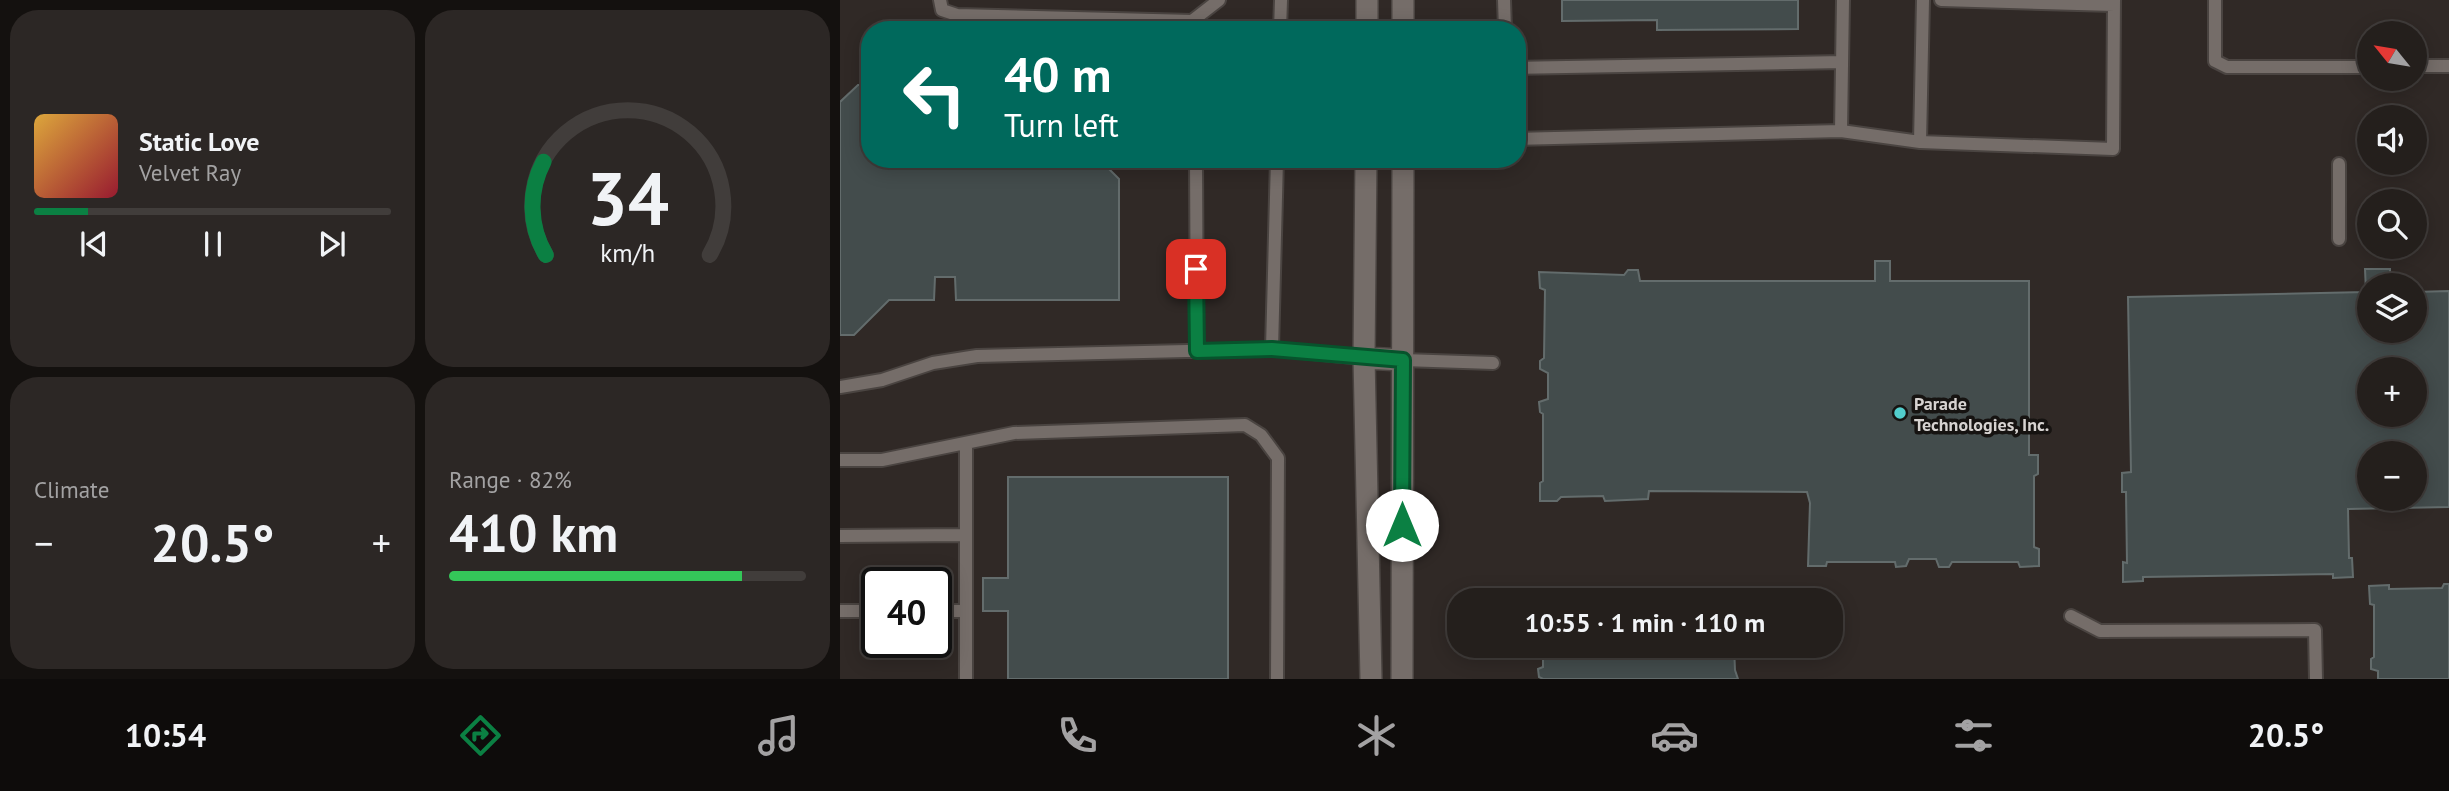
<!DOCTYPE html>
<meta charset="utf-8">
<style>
:root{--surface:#241f1c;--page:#2c2725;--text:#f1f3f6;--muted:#a3a2a3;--line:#413d3b;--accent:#0b8043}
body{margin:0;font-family:"PT Sans",sans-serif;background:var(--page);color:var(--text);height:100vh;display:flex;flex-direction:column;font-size:26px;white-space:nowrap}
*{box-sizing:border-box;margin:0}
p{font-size:23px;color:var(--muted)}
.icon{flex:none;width:38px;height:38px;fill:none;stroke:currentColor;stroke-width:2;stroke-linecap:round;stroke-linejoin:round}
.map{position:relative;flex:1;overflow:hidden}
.drawer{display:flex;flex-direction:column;gap:10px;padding:10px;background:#14110f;width:840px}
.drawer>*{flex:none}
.hud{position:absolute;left:21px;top:21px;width:665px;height:147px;border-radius:28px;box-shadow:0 4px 18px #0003,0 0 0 2px var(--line);background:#00695c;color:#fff;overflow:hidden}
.needle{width:46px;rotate:300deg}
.controls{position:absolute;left:1517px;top:21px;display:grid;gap:14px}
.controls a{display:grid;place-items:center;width:70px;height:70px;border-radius:50%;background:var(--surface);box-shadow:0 4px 18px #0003,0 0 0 2px var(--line);font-size:35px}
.speed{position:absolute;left:21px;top:567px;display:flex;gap:14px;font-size:35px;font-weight:700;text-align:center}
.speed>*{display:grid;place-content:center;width:91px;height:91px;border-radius:50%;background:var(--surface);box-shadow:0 4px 18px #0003,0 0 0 2px var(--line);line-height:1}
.speed .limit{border:4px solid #111;border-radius:10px;background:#fff;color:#111}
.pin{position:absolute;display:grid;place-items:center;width:60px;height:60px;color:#fff;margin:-30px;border-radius:14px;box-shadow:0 4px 10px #0006}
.me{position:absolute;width:77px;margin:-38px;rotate:0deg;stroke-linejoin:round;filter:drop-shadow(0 0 5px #0008)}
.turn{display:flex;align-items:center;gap:24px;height:147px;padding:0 28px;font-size:32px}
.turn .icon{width:91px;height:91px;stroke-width:2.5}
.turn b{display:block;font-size:49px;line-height:60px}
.big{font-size:52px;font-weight:600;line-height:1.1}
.drawer .card{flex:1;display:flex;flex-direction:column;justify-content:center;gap:10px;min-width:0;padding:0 24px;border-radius:28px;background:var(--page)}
.drawer .dial{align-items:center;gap:0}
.dial svg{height:182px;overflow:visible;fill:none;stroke:var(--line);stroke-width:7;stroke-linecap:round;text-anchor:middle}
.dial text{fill:var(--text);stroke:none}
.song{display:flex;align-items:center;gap:21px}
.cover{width:84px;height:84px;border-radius:10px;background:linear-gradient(135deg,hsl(40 70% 55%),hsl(350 70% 35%))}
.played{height:7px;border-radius:4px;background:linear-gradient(90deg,var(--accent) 15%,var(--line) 15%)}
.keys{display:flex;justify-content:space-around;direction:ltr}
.heat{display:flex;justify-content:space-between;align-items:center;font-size:38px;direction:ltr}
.charge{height:10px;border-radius:5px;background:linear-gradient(90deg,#34c759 82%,var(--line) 0)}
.drawer .tiles{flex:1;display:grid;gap:10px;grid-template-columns:repeat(2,1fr)}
.trip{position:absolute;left:607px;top:588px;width:396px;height:70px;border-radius:28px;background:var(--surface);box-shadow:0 4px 18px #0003,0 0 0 2px var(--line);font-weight:600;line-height:70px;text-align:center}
.menu{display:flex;height:112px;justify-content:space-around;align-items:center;background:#0e0c0b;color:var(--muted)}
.menu .icon{width:49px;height:49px}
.menu .current{color:var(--accent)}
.menu b{font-size:32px;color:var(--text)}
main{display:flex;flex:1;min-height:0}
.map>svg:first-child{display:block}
</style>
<main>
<section class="drawer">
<div class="tiles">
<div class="card">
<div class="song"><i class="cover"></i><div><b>Static Love</b><p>Velvet Ray</p></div></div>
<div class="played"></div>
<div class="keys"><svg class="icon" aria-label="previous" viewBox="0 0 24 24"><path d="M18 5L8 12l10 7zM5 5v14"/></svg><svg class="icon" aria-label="pause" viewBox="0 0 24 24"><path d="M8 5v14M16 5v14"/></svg><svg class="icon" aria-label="next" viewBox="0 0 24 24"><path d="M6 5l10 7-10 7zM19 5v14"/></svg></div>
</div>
<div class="card dial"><svg viewBox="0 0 100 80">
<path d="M14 69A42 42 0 1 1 86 69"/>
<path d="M14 69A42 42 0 0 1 13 28" stroke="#0b8043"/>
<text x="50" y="56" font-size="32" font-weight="700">34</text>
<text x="50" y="72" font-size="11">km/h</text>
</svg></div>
<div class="card"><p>Climate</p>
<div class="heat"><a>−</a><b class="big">20.5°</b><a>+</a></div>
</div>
<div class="card"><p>Range · 82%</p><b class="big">410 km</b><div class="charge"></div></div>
</div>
</section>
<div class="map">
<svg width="1609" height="679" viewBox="0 0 1609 679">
<rect width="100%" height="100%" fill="#302926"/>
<!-- building -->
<path fill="#434c4c" stroke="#636c6c" stroke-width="2" fill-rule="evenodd" d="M722 0H958V29L817 30V20L722 21Z
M18 85H30V159H259L279 179V300H116L115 277H95L94 300H49L14 335H0V102Z
M1035 261H1050V281H1189V455H1198V474L1194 476V547L1199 549V566L1180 567 1178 562H1112L1109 567H1099L1096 559H1069L1066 566 1056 567 1055 562H987L986 566H968L970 503 967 492 809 491 808 499 765 501 763 496 721 497 717 501H700V483L703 481V414L700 412 699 402 708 399V373L700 369V361L704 358 705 290 700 288 699 272 784 275 788 270H798L800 281H1035Z
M1525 269H1550V285H1530V331H1575V292L1609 291V507L1508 509 1509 558H1512L1513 577 1493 578V574L1303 577V581L1283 582V562L1287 563 1286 492H1282V473L1291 472 1288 297 1526 292ZM1530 369H1575V415H1530ZM1530 453H1575V499H1530Z
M168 477H388V679H168V611H143V578H168Z
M1604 584H1609V679H1538V671L1531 669V659L1534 657V605L1530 604 1529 586 1549 585V589L1602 588Z
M717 594 719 598 772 599 774 594 784 595 785 600H700V595Z
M815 595H825L826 599H879L881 595H899V600H813Z
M703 646H894L895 670 898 679H703L699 677 698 669 703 667Z"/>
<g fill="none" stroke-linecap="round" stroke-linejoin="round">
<defs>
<path id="lane" d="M100 0 102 10 117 15 352 21 379 0
M664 0 665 30
M1083 0 1080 142 1273 149 1274 0
M1101 0 1274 5
M1375 0V61L1387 67H1530
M440 30 441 0
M1575 66H1609
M677 68 1002 62
M1001 131 1003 0
M677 139 1001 131 1080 142
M356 159 357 351
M1499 164V239
M432 349 524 358
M563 360 653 363
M0 387 42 380 93 363 137 356 432 349 437 159
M126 445V679
M0 460H42L174 433 405 425 421 435 438 458 437 679
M0 536 126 535
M0 611H37
M96 611H126
M1231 616 1260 631 1475 630 1476 679"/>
<path id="secondary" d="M563 0V30
M527 30V0
M526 159 524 358 531 679
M524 358 563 360
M562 679 563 159"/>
</defs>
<!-- lane casing -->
<use href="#lane" stroke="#4a4441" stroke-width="16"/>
<!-- secondary casing -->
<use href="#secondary" stroke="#4a4441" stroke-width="24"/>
<!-- lane -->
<use href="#lane" stroke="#756d69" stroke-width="12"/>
<!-- secondary -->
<use href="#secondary" stroke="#756d69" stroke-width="21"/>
</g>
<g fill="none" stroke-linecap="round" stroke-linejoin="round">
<defs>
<path id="route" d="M356 269 357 351 432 349 563 360 562 525"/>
</defs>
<!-- route casing -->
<use href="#route" stroke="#07532c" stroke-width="18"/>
<!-- route -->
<use href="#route" stroke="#0b8043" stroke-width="12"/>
</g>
<!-- markers -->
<circle fill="#52cdcc" stroke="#161311" stroke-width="2.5" cx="1060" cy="413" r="7"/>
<g text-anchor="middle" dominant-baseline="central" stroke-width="7" stroke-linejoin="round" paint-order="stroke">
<!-- poi labels -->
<g font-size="18" font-weight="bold" fill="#d7d3d1" stroke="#161311" text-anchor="start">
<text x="1074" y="403">Parade<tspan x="1074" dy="21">Technologies, Inc.</tspan></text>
</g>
</g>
</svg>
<div class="controls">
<a><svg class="needle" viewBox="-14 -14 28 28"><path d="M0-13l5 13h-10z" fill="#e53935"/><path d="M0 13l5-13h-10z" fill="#a3a2a3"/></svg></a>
<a><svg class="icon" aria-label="sound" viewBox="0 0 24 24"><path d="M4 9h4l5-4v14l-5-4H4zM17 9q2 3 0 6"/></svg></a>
<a><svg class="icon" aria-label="search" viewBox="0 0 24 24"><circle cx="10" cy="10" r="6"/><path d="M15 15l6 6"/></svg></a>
<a><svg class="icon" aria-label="layers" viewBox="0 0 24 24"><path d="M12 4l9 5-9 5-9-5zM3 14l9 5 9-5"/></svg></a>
<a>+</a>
<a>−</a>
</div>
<div class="speed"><div class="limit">40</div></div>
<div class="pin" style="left:356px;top:269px;background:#d93025"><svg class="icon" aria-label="arrive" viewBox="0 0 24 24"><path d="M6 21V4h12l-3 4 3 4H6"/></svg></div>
<svg class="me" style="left:562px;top:525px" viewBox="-20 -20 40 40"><circle r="19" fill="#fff"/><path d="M0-13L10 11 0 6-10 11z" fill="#0b8043"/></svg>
<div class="trip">10:55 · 1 min · 110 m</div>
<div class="hud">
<div class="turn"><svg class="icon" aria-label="left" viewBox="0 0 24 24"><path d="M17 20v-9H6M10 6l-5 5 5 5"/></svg><div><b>40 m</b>Turn left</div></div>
</div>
</div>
</main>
<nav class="menu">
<b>10:54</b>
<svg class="icon current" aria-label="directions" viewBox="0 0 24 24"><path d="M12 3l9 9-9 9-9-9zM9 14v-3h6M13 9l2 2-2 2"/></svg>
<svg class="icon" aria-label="music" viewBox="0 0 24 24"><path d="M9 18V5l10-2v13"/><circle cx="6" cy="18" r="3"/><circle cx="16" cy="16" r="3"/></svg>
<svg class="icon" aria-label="phone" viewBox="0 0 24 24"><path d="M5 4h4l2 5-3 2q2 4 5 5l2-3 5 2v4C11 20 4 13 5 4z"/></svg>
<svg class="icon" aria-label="climate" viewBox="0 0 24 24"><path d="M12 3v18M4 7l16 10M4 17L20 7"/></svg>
<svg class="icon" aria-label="car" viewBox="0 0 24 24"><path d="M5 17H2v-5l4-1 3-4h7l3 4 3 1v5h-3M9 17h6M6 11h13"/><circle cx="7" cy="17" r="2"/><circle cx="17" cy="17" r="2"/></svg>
<svg class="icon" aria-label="filters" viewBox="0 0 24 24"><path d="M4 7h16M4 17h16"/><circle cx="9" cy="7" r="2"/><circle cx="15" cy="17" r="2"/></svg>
<b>20.5°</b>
</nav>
